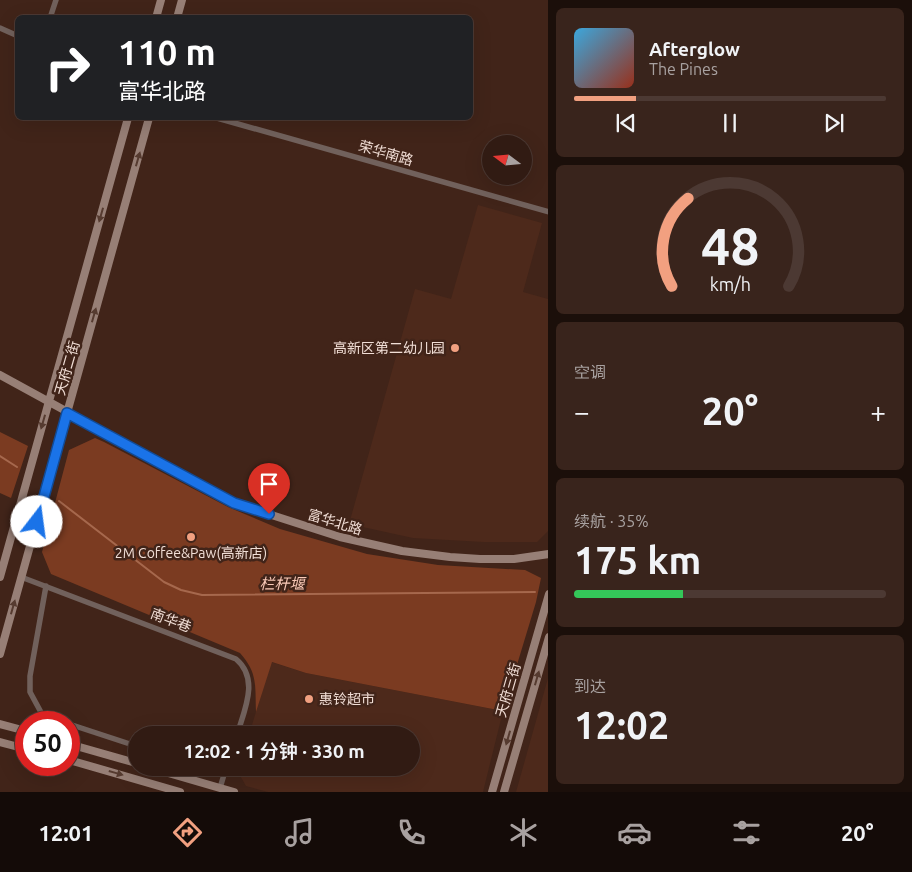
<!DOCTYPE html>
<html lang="zh">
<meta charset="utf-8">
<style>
:root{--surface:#311b13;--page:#39241c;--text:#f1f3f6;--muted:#a8a1a0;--line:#4c3933;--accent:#f2a080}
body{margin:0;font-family:Ubuntu,"Noto Sans SC",sans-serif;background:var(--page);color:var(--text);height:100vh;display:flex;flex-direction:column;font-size:19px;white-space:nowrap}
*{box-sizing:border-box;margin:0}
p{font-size:16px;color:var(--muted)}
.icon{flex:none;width:28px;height:28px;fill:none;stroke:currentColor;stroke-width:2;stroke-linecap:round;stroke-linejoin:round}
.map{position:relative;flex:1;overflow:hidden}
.sheet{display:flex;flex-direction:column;gap:8px;padding:8px;background:#1b0f0a;width:364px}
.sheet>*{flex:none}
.guide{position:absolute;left:15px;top:15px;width:458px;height:105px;border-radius:8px;box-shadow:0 5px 20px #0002,0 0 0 1px var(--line);background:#202124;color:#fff;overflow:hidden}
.needle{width:32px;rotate:286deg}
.controls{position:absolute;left:482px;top:135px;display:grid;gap:10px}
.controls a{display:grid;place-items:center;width:50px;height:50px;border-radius:50%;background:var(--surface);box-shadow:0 5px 20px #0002,0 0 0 1px var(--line);font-size:25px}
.speed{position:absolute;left:15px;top:711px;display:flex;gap:10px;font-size:25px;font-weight:700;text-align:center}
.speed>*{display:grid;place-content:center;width:65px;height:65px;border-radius:50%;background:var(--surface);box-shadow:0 5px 20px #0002,0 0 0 1px var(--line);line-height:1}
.speed .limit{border:8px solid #d22;background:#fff;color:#111}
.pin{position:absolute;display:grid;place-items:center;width:42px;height:42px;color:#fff;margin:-51px -21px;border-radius:50% 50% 50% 0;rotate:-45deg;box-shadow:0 0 5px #0007}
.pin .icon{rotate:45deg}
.me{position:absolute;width:55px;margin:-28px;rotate:15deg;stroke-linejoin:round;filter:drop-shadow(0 0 4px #0008)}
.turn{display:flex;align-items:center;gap:18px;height:105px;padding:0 20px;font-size:22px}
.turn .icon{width:65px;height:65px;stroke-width:2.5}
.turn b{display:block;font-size:35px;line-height:42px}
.big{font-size:38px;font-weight:600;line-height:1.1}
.sheet .widget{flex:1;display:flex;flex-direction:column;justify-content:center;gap:8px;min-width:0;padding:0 18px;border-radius:8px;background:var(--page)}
.sheet .dial{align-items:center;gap:0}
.dial svg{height:130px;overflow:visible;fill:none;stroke:var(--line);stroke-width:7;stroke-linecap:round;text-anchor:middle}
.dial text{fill:var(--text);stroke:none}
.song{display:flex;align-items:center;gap:15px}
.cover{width:60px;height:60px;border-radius:8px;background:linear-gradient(135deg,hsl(200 70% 55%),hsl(10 70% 35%))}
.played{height:5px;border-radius:2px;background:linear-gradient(90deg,var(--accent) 20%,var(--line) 20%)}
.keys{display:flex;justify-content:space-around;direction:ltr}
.heat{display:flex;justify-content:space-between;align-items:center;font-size:28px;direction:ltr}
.charge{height:8px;border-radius:4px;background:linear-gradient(90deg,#34c759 35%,var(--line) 0)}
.trip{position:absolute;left:128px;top:726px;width:292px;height:50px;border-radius:25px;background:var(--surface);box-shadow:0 5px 20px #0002,0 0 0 1px var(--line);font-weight:600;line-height:50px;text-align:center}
.tab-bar{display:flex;height:80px;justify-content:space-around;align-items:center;background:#140b08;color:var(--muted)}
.tab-bar .icon{width:35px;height:35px}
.tab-bar .on{color:var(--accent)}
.tab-bar b{font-size:22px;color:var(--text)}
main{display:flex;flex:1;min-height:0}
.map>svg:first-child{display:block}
</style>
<main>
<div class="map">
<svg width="549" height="792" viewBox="0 0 549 792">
<rect width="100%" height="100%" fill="#412419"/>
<!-- built -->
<path fill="#4d291b" d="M478 205 542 223 523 292 548 299V531L537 542H484L413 538 349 524 415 289 451 299Z
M271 662 306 673 503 711 483 792H268L246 786 238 772 240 768H411V735H249Z
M548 678V792H516L536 721Z"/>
<!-- green -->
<path fill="#7b3b21" d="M0 432 28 446 11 498 0 493Z
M95 438 104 442 228 507 280 529 367 554 438 565 525 570 541 578 536 602 503 711 306 673 272 662 256 712C255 686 258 673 240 653L51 574 42 552 69 450Z"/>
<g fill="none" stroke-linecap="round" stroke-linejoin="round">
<!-- stream -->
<path stroke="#a6684d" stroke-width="2" d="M0 456 17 467
M59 501 164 582 181 590 202 595 535 592"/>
<!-- street -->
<path stroke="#71615c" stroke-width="5.5" d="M50 18 56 0
M0 28 18 36
M217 118 549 212
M21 577 236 659C260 679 244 711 237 735
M46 586 30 676V692L43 716 64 722
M69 724 136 746
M220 788 226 768"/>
<!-- secondary -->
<path stroke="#977f76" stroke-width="8" d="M156 18 161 0
M177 18 182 0
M0 375 234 503 340 537 402 551 450 557 480 559H514L549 554
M0 577 128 118
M0 654 149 118
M0 724 26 731
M0 742 26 749
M69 744 136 763
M69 760 180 792
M151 768 234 792
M492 792 549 594
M504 792 549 637"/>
</g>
<!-- one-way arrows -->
<defs><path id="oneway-solid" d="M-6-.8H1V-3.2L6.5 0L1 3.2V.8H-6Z" transform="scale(1.25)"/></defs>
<g fill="#563b30">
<use href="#oneway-solid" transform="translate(138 159) rotate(-74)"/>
<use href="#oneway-solid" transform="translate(101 215) rotate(106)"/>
<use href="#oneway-solid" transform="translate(94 315) rotate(-74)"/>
<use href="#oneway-solid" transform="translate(43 422) rotate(106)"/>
<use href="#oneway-solid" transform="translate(13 607) rotate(-74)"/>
<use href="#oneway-solid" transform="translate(537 678) rotate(-74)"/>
<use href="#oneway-solid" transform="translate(508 738) rotate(106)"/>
<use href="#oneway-solid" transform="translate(116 773) rotate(16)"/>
</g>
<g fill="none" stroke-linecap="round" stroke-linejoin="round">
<defs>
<path id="route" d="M37 522 67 413 234 503 269 514"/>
</defs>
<!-- route casing -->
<use href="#route" stroke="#114b97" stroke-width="12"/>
<!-- route -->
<use href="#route" stroke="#1a73e8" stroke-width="9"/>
</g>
<!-- markers -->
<g fill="#f2a080" stroke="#412419" stroke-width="2">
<circle cx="455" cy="348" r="5"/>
<circle cx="191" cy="537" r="5"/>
<circle cx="309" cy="699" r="5"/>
</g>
<g text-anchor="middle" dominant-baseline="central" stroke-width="5" stroke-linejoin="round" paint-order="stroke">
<!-- street labels -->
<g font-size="14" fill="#f1ded6" stroke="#412419">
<text transform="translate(386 153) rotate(16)">荣华南路</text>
<text transform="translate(67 368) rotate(-74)">天府二街</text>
<text transform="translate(335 522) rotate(17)">富华北路</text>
<text transform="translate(171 620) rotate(21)">南华巷</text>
<text transform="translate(508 690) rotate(-74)">天府三街</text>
</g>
<!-- poi labels -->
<g font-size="14" fill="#f1ded6" stroke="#412419" text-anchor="end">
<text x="445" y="348">高新区第二幼儿园</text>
<text x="191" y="553" text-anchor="middle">2M Coffee&amp;Paw(高新店)</text>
<text x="319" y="699" text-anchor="start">惠铃超市</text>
</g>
<!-- water labels -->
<g font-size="15" font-style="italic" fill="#facab8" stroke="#412419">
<text x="282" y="583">栏杆堰</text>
</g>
</g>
</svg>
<div class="controls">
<a><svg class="needle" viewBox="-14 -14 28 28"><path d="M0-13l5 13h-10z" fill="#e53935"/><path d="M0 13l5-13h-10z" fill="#a8a1a0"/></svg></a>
</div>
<div class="speed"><div class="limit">50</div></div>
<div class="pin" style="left:269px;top:514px;background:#d93025"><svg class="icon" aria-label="arrive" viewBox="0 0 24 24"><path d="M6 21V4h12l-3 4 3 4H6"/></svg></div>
<svg class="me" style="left:37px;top:522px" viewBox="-20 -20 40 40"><circle r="19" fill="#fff"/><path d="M0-13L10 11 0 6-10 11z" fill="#1a73e8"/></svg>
<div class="trip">12:02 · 1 分钟 · 330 m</div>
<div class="guide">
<div class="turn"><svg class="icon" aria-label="right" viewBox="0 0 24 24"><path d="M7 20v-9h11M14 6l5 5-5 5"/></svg><div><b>110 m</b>富华北路</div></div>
</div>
</div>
<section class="sheet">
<div class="widget">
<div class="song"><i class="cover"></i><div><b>Afterglow</b><p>The Pines</p></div></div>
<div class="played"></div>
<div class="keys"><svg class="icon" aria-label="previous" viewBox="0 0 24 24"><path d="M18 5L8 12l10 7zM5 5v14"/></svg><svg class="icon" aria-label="pause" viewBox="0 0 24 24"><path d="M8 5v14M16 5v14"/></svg><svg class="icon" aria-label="next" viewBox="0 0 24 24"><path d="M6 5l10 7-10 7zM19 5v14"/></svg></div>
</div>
<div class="widget dial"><svg viewBox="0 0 100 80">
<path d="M14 69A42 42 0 1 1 86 69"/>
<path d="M14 69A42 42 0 0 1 24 15" stroke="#f2a080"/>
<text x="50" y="56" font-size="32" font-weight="700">48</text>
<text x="50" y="72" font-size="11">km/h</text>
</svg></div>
<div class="widget"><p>空调</p>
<div class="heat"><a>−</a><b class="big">20°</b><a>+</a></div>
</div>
<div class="widget"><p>续航 · 35%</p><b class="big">175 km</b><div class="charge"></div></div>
<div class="widget"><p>到达</p><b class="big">12:02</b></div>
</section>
</main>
<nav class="tab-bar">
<b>12:01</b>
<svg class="icon on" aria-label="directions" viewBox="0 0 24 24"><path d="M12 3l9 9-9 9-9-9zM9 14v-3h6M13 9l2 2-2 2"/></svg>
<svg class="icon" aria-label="music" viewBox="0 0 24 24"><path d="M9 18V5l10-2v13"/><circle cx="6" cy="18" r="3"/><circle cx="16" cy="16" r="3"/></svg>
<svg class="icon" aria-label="phone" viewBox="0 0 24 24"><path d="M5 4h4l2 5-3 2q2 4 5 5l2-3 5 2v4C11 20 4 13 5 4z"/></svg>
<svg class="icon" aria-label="climate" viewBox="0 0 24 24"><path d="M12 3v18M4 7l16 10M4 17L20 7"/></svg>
<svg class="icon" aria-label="car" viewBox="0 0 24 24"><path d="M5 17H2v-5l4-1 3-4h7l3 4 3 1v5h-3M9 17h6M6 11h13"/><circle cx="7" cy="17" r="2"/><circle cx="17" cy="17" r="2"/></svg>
<svg class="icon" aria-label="filters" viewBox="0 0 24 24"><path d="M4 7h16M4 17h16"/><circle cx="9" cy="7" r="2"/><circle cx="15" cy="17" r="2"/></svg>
<b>20°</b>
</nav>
